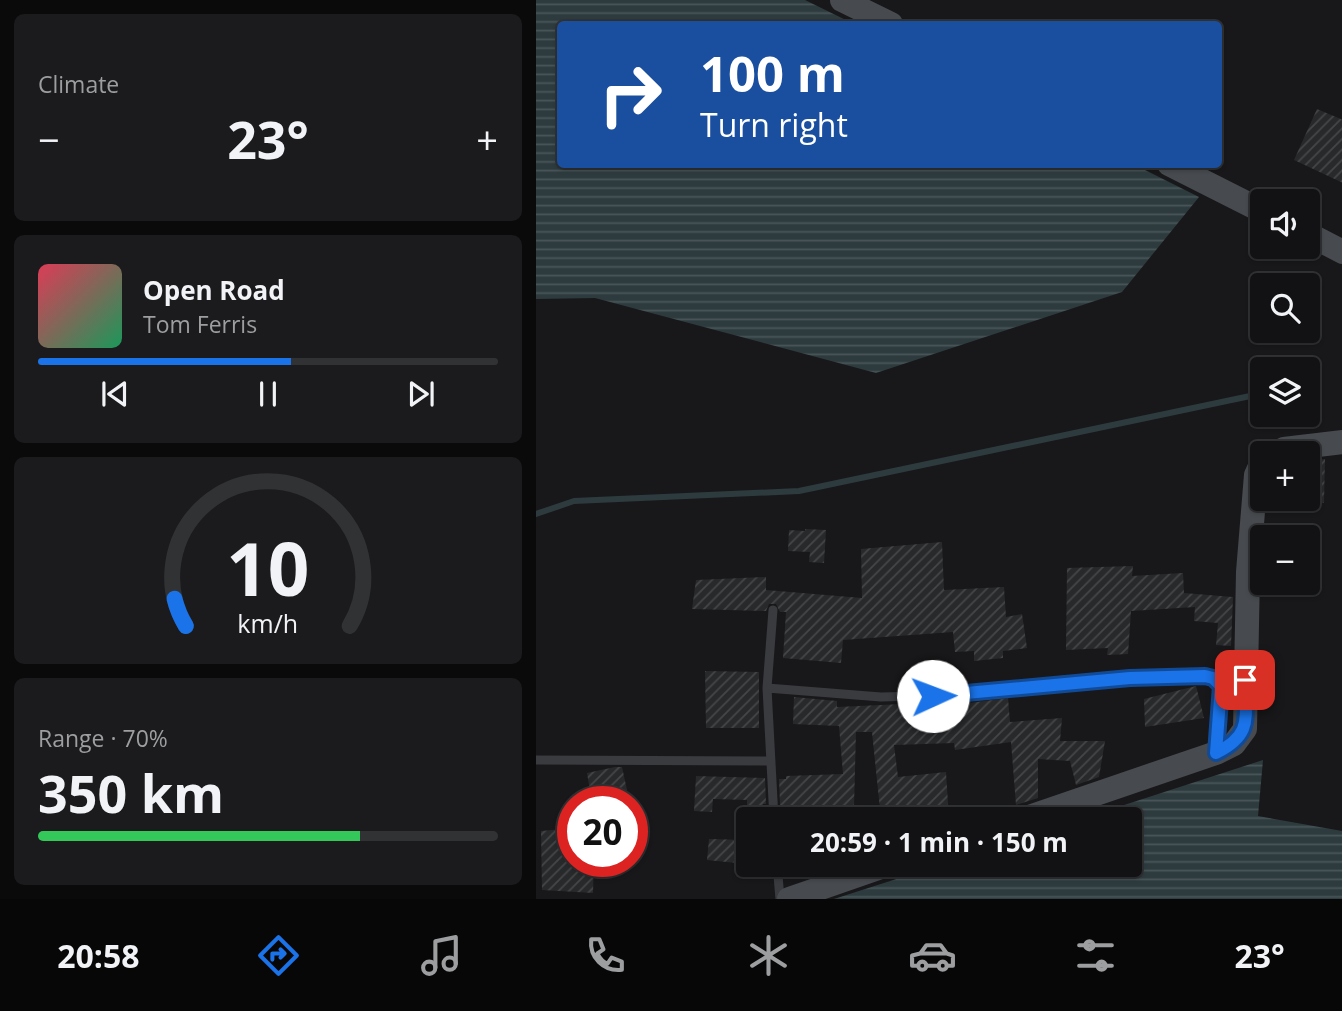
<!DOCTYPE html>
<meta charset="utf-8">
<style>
:root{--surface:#121214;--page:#1b1b1d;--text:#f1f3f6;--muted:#9c9ea0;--line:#313234;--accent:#1a73e8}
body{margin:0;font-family:"Open Sans",sans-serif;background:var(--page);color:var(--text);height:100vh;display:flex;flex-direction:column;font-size:26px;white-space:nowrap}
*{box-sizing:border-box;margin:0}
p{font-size:23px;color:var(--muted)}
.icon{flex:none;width:38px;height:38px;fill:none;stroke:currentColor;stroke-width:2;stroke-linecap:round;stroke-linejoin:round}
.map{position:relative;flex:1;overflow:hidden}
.drawer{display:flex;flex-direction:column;gap:14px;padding:14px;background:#0a0a0b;width:536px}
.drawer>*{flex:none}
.top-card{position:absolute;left:21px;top:21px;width:665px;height:147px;border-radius:7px;box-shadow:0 2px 5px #0004,0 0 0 2px var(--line);background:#1a4fa0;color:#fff;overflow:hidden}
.fabs{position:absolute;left:714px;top:189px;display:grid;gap:14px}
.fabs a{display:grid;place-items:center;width:70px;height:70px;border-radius:7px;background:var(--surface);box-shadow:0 2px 5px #0004,0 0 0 2px var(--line);font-size:35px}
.speed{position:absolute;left:21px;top:786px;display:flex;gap:14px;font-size:35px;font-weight:700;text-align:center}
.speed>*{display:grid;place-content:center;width:91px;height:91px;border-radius:50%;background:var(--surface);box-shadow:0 2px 5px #0004,0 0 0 2px var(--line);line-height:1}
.speed .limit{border:10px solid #d22;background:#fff;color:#111}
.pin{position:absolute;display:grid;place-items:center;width:60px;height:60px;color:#fff;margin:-30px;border-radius:14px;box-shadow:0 4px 10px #0006}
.me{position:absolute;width:77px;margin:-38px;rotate:88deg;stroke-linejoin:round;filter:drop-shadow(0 0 5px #0008)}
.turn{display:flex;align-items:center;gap:24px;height:147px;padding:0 28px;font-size:32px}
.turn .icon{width:91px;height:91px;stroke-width:2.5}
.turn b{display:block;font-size:49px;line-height:60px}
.big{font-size:52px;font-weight:700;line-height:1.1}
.drawer .card{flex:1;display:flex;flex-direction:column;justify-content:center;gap:10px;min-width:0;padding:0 24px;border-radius:10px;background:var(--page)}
.drawer .dial{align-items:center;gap:0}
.dial svg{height:182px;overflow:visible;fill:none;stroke:var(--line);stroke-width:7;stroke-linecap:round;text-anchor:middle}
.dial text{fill:var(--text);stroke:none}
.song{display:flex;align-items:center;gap:21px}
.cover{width:84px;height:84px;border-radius:10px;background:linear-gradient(135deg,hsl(350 70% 55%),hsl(150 70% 35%))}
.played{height:7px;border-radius:4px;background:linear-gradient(90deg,var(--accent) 55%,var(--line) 55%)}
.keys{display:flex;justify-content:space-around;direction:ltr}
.heat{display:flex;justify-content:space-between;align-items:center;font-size:38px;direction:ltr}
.charge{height:10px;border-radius:5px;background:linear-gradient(90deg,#34c759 70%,var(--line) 0)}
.trip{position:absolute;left:200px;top:807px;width:406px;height:70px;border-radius:7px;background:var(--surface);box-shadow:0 2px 5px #0004,0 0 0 2px var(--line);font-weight:700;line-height:70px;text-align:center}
.tab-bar{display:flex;height:112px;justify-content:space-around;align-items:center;background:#070708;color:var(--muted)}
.tab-bar .icon{width:49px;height:49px}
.tab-bar .active{color:var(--accent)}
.tab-bar b{font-size:32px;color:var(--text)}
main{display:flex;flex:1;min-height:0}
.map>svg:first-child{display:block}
</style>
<main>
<section class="drawer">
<div class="card"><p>Climate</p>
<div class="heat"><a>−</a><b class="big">23°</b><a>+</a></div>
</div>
<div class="card">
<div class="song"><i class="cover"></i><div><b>Open Road</b><p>Tom Ferris</p></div></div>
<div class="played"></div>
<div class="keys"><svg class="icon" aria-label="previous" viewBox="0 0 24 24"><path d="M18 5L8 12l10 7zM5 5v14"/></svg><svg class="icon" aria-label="pause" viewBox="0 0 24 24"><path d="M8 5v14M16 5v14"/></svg><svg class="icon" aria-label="next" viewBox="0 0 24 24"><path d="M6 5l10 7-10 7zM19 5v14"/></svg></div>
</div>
<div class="card dial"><svg viewBox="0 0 100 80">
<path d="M14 69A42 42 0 1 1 86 69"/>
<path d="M14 69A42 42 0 0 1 9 57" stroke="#1a73e8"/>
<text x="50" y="56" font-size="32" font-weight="700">10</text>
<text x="50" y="72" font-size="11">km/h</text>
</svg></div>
<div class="card"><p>Range · 70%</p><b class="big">350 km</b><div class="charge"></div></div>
</section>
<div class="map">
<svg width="807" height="899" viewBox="0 0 807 899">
<defs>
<pattern id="water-rules" width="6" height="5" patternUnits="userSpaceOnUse" patternTransform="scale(1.75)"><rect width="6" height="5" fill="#2d3b3f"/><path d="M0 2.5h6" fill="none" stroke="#495559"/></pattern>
<pattern id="building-hatch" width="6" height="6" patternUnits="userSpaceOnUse" patternTransform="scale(1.75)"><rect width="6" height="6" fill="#28292b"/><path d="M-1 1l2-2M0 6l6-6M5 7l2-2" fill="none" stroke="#444648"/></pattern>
</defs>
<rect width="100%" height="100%" fill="#18181a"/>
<!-- water -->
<path fill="url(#water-rules)" d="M0 0H269L318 24H24V164L599 165 663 197 586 292 340 373 59 298 0 299Z
M727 760 722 816 806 831V899H298L404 865 593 864V819H545Z"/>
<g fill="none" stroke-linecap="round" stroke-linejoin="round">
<!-- stream -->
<path stroke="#2d3b3f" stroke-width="6" d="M0 514 38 501 263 491 719 395"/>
</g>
<!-- building -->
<path fill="url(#building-hatch)" d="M781 109 807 120V183L758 160Z
M789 459 788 503H772V461Z
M269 529 290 530 288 563 273 562 274 552 252 551 253 530 269 531Z
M406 542 408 590 468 587 470 617 486 614 491 648 467 651V658L438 661V651L419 652 417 632 307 640 305 663 247 658 250 612H244L240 604H233L230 611 156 609 160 580 230 577V590L326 598 325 549Z
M597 566 596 576 647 573 648 593 697 597 695 646 680 645 682 623 658 621 659 607 595 611 592 654 571 655 572 648 530 650 531 568Z
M169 671 223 672V728H170Z
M660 686 668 718 609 727 608 699Z
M258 697 301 701V707L410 702V706L472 698 474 722 526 718 524 741H569L563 777 540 785 534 761 502 759V798L480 805 475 742 419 750 418 743 358 745 362 777 410 772 413 819H345L336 732H320L318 807 244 805 243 779H250V776L307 774 303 726 257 724Z
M79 767H86L91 790 55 797 51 773Z
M160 776 229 778 230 804H227V813L211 812V800L177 799 176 812 158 811Z
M37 828V861H58L57 893 6 890 5 831Z
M173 839 211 840V864L171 860Z"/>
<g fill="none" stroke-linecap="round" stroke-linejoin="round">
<!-- lane -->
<path stroke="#393b3f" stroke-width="9" d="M237 610 231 688 238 819
M231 688 345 697 423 695 594 678 669 676 677 678 685 686 680 751
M0 760 235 761
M241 864 244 899"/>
<!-- secondary -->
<path stroke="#474b4f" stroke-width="24" d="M306 0 355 24
M633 164 726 211
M772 234 807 252
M741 453 748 449 807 442
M487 819 680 753 698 744 709 729 712 572 720 475 726 462
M253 899 354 864"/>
</g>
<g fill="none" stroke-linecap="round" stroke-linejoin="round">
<defs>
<path id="route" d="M397 696 594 678 669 676 677 678 685 686 680 753C718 734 709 717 709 680"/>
</defs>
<!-- route casing -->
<use href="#route" stroke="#114b97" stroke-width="18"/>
<!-- route -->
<use href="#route" stroke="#1a73e8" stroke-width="12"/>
</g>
</svg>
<div class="fabs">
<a><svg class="icon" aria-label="sound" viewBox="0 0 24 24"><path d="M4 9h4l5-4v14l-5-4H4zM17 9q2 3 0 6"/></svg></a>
<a><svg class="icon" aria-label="search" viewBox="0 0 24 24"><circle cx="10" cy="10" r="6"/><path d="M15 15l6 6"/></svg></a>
<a><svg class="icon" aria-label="layers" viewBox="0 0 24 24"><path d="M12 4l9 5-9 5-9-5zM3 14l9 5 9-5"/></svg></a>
<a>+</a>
<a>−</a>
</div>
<div class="speed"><div class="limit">20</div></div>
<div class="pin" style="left:709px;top:680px;background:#d93025"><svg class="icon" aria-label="arrive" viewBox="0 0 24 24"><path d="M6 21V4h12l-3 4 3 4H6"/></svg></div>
<svg class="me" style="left:397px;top:696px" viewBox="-20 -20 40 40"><circle r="19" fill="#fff"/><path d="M0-13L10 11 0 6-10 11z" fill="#1a73e8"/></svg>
<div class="trip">20:59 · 1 min · 150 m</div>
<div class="top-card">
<div class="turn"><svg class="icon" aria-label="right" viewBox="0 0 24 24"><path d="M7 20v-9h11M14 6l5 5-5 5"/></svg><div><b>100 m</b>Turn right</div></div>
</div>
</div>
</main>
<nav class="tab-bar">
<b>20:58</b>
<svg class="icon active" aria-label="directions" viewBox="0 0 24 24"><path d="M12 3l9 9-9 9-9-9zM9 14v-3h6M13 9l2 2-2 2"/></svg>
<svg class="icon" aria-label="music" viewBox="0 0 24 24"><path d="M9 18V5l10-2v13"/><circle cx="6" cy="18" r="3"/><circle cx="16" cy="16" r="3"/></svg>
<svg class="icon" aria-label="phone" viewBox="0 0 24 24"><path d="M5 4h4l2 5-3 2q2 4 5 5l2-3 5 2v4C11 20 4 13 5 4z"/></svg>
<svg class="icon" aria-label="climate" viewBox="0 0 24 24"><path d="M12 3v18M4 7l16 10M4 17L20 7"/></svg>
<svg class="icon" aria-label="car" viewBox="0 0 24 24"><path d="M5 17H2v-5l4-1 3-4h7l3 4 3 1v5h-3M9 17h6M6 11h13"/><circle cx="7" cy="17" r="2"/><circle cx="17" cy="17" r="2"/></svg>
<svg class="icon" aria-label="filters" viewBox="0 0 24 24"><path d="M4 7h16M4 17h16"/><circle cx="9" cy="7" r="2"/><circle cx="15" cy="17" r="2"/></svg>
<b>23°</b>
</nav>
